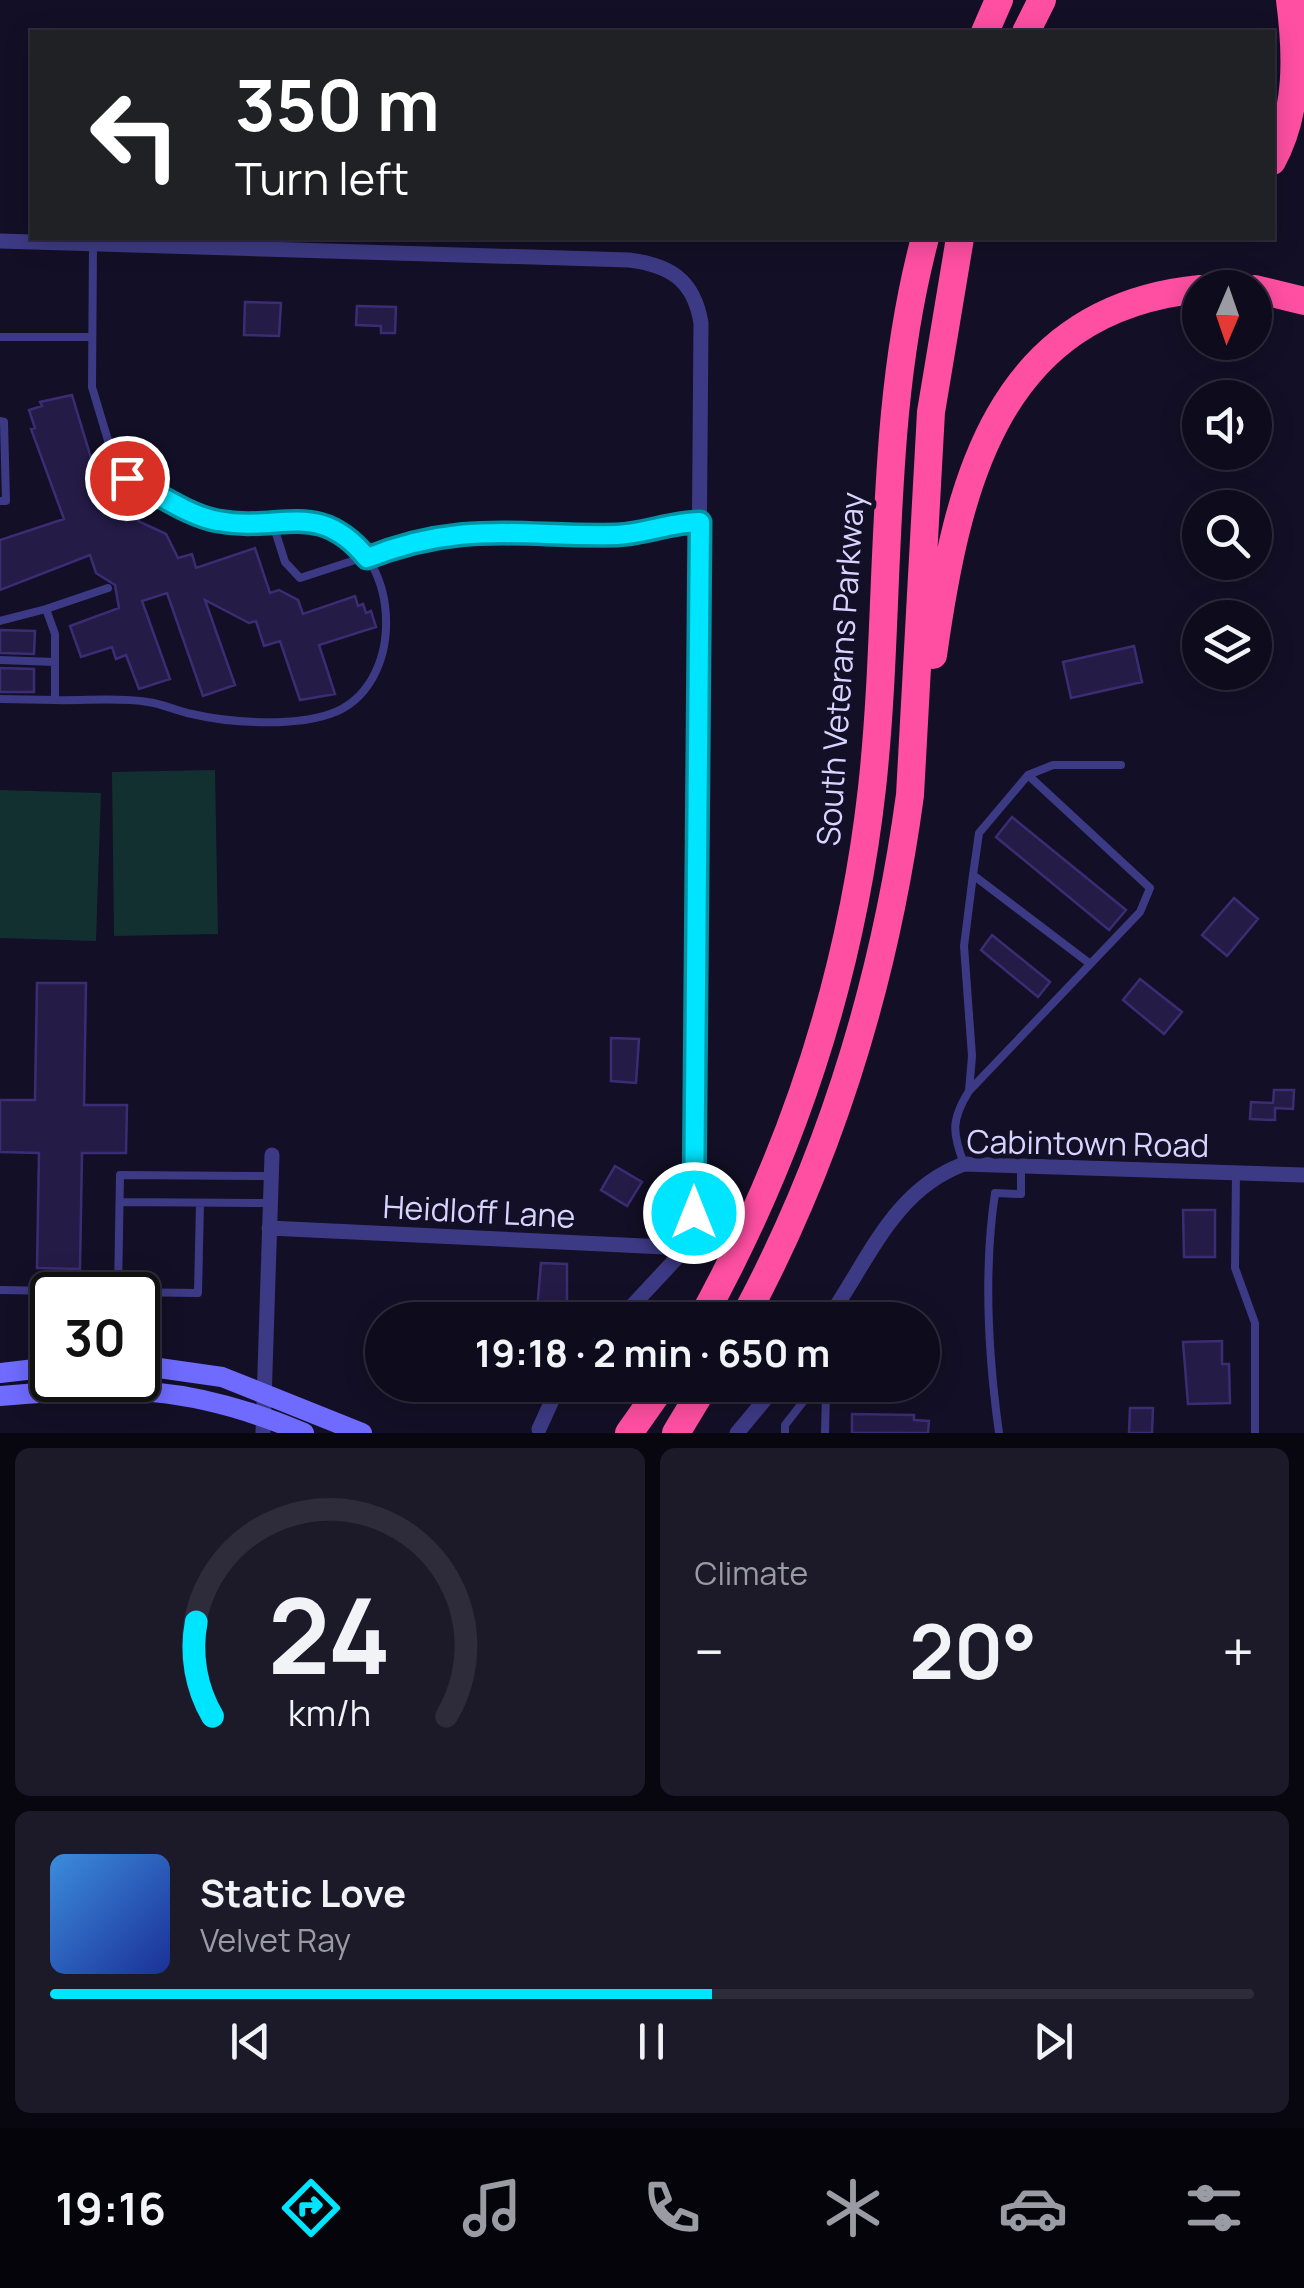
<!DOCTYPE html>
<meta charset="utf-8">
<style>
:root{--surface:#0e0b1c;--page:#1c1929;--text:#f1f3f6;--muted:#9b9ba3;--line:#2e2b3b;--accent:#00e5ff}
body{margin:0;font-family:Manrope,sans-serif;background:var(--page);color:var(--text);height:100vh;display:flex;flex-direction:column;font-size:38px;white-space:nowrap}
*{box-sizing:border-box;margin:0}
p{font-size:32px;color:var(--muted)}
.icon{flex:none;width:55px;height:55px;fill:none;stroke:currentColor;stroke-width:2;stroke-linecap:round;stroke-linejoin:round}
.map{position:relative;height:1433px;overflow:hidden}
.sheet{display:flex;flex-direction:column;gap:15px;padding:15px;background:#08060f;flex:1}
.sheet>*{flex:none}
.guide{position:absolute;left:30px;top:30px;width:1245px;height:210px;border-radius:0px;box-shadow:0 5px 25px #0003,0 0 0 2px var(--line);background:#202124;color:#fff;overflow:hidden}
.needle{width:65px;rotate:182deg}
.fabs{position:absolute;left:1182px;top:270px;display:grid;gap:20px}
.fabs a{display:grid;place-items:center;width:90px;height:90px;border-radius:50%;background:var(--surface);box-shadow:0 5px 25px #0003,0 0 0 2px var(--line);font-size:50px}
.speed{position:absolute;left:30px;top:1272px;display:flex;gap:20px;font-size:50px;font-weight:700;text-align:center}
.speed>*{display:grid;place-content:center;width:130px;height:130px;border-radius:50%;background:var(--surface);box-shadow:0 5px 25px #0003,0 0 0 2px var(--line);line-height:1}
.speed .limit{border:5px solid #111;border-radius:15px;background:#fff;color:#111}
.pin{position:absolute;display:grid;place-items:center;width:85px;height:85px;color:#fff;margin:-42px;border:5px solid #fff;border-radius:50%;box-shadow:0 2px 10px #0007}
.me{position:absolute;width:110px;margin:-55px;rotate:0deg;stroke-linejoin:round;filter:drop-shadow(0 0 8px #0008)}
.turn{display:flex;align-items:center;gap:35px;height:210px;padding:0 40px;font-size:45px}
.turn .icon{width:130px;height:130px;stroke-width:2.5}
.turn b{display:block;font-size:70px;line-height:85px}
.big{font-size:75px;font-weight:700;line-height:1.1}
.sheet .tile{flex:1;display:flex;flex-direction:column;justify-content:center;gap:15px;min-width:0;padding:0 35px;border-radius:15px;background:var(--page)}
.sheet .dial{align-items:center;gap:0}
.dial svg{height:260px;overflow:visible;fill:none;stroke:var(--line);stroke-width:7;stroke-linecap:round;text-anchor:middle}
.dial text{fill:var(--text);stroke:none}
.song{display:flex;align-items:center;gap:30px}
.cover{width:120px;height:120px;border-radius:15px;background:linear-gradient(135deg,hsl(210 70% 55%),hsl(230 70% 35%))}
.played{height:10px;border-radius:5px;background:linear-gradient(90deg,var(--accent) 55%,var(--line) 55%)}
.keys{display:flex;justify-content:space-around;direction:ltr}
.heat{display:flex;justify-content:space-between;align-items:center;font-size:55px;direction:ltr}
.sheet .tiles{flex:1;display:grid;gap:15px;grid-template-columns:1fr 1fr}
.tile:last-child{grid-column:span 2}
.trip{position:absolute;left:365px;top:1302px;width:575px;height:100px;border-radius:50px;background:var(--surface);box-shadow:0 5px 25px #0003,0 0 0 2px var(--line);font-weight:700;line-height:100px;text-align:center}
.tab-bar{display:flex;height:160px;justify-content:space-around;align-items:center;background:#06040b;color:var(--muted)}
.tab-bar .icon{width:70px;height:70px}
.tab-bar .current{color:var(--accent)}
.tab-bar b{font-size:45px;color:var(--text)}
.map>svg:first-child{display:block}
</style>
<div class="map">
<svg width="1304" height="1433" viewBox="0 0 1304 1433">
<rect width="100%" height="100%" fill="#130f26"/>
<!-- green -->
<path fill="#12302f" d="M215 770 218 934 114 936 112 772Z
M0 790 101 793 96 941 0 938Z"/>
<!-- building -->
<path fill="#241b47" stroke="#3b2d73" stroke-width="2.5" d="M245 302 281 303 279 336 244 335Z
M357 306 396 307 395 333H381V326L356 325Z
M72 395 107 511 126 521 131 511 141 516 138 521 166 534 178 558 192 554 196 568 255 548 270 593 279 590 298 600 303 614 355 596 358 606 363 604 366 613 371 611 376 627 319 645 335 694 300 700 280 641 264 646 256 621 249 623 205 600 235 685 203 696 167 593 142 601 170 679 139 689 126 655 116 659 112 647 81 657 70 626 119 608 115 585 96 573 90 555 0 590V540L64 519 31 429 35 428 29 410 42 406 40 402Z
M0 630 35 631 34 654 0 653Z
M1134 646 1142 682 1071 698 1063 662Z
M0 668 34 669V692H0Z
M1012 817 1126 910 1109 930 996 837Z
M1234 898 1258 919 1227 956 1202 935Z
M992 935 1050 982 1038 997 981 950Z
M1140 979 1182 1012 1164 1034 1123 1000Z
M37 983H86L84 1105H127L126 1153H82L80 1269 37 1268 39 1153 0 1152V1100H35Z
M611 1038 639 1039 636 1083 611 1081Z
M1274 1090H1294L1293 1109 1275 1108V1120L1250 1119 1251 1102 1273 1103Z
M615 1166 642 1182 627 1206 601 1190Z
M1183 1210H1215V1257H1184Z
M541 1263 567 1264V1313L537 1311Z
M1222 1341V1364H1229L1230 1403 1188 1404 1183 1342Z
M1130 1408H1153L1152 1433H1129Z
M852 1414 914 1415V1420L929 1421 928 1433H852Z"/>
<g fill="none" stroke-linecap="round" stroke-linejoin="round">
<!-- service -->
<path stroke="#3d3a85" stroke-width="8" d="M93 244 92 387 110 447 127 478 216 521H272L285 562 300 578 426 537 456 532 622 535 662 524 700 522
M0 337H91
M0 421 4 422 6 501H0
M0 621 46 609
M0 660 55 662
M0 699 55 700V634L46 609 108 588
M55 700C85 701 118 697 148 702 163 704 177 711 192 714 230 723 292 727 330 714 406 688 403 558 332 527 313 518 293 520 272 521
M973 875 979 833 1028 775 1053 765H1121
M969 1091 972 1056 964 946 973 875 1089 963
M964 1164C952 1132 951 1120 969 1091L1140 912 1150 888 1028 775
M1236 1173 1235 1268 1255 1323V1433
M120 1202 270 1203
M200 1203 198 1293 118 1292 120 1175 271 1176
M0 1290 118 1292
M800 1385 810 1393H826L825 1433
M785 1433V1425L810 1393
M999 1433C988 1354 983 1273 995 1193L1021 1194V1165"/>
<!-- minor -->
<path stroke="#3d3a85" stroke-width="15" d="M0 241 629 260C670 265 694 280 701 323L694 1213 686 1248 619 1320
M269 1228 686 1248
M827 1320C869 1260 893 1190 964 1164L1304 1175
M539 1429 559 1385
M263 1433 272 1155
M737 1433 777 1385"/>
<!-- secondary -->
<path stroke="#6f6bff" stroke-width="20" d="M138 1365 222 1377 362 1433
M0 1373 52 1367
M0 1396C121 1386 190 1384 304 1433"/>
<!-- motorway -->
<path stroke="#ff4fa3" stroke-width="28" d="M985 32 999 0
M1026 32 1042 0
M1272 161C1299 111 1297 54 1290 0
M1211 288H1233
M1255 289 1304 301
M933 655C957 486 996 309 1200 289
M701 1320C792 1155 851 976 872 788 892 605 877 418 925 238
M743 1320C831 1157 885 979 910 795L931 412 960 238
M629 1433 663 1385
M676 1433 705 1385"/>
</g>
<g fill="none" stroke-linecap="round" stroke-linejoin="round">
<defs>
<path id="route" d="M127 478C154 491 188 516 218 521 281 533 318 498 367 558 463 520 520 537 617 535 645 534 671 522 700 522L694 1213"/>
</defs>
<!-- route casing -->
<use href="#route" stroke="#0095a6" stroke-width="25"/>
<!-- route -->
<use href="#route" stroke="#00e5ff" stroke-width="18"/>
</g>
<g text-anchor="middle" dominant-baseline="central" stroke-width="10" stroke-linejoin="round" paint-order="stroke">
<!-- street labels -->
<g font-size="32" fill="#d9d4ff" stroke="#130f26">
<text transform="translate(840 669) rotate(-86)">South Veterans Parkway</text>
<text transform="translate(1088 1143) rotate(1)">Cabintown Road</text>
<text transform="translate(479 1211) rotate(3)">Heidloff Lane</text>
</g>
</g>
</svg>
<div class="fabs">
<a><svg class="needle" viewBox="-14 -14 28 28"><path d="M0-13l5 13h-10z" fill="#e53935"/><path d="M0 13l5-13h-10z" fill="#9b9ba3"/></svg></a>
<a><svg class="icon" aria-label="sound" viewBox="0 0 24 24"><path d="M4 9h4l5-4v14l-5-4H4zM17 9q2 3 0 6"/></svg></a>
<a><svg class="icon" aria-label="search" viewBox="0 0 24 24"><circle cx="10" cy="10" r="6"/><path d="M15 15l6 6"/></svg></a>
<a><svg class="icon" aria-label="layers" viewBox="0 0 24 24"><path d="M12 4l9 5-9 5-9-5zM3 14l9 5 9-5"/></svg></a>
</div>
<div class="speed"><div class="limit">30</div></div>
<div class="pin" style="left:127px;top:478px;background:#d93025"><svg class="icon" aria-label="arrive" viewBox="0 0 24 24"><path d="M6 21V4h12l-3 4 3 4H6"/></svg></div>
<svg class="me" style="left:694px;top:1213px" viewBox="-20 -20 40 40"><circle r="17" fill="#00e5ff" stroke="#fff" stroke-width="3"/><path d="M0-11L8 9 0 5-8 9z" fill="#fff"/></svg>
<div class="trip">19:18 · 2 min · 650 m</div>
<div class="guide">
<div class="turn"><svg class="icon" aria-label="left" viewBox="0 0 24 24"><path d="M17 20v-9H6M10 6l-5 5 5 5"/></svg><div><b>350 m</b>Turn left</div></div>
</div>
</div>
<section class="sheet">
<div class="tiles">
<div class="tile dial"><svg viewBox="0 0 100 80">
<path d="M14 69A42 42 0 1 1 86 69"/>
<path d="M14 69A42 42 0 0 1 9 40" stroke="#00e5ff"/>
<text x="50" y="56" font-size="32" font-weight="700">24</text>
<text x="50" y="72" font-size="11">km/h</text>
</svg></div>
<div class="tile"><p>Climate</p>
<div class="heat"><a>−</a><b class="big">20°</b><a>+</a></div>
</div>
<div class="tile">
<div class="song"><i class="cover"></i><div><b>Static Love</b><p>Velvet Ray</p></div></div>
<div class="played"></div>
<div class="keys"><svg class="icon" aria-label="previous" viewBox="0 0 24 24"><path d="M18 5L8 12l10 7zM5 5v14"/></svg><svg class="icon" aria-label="pause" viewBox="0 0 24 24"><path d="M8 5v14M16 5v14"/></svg><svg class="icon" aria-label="next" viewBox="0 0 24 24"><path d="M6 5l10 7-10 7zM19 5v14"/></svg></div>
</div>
</div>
</section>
<nav class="tab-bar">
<b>19:16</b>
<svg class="icon current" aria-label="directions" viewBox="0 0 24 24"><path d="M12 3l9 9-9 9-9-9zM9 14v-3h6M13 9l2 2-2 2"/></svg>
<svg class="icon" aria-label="music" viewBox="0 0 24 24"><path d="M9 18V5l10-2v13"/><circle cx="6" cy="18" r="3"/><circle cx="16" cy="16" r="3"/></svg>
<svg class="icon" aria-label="phone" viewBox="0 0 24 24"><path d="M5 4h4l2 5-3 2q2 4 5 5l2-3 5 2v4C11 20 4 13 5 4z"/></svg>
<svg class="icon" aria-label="climate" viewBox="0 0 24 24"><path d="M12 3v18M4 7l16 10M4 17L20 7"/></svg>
<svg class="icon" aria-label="car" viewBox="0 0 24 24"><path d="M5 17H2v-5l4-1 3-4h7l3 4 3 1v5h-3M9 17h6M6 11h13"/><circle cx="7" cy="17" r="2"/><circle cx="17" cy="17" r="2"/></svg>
<svg class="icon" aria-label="filters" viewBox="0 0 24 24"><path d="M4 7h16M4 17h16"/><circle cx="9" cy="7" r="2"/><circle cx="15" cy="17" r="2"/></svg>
</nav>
